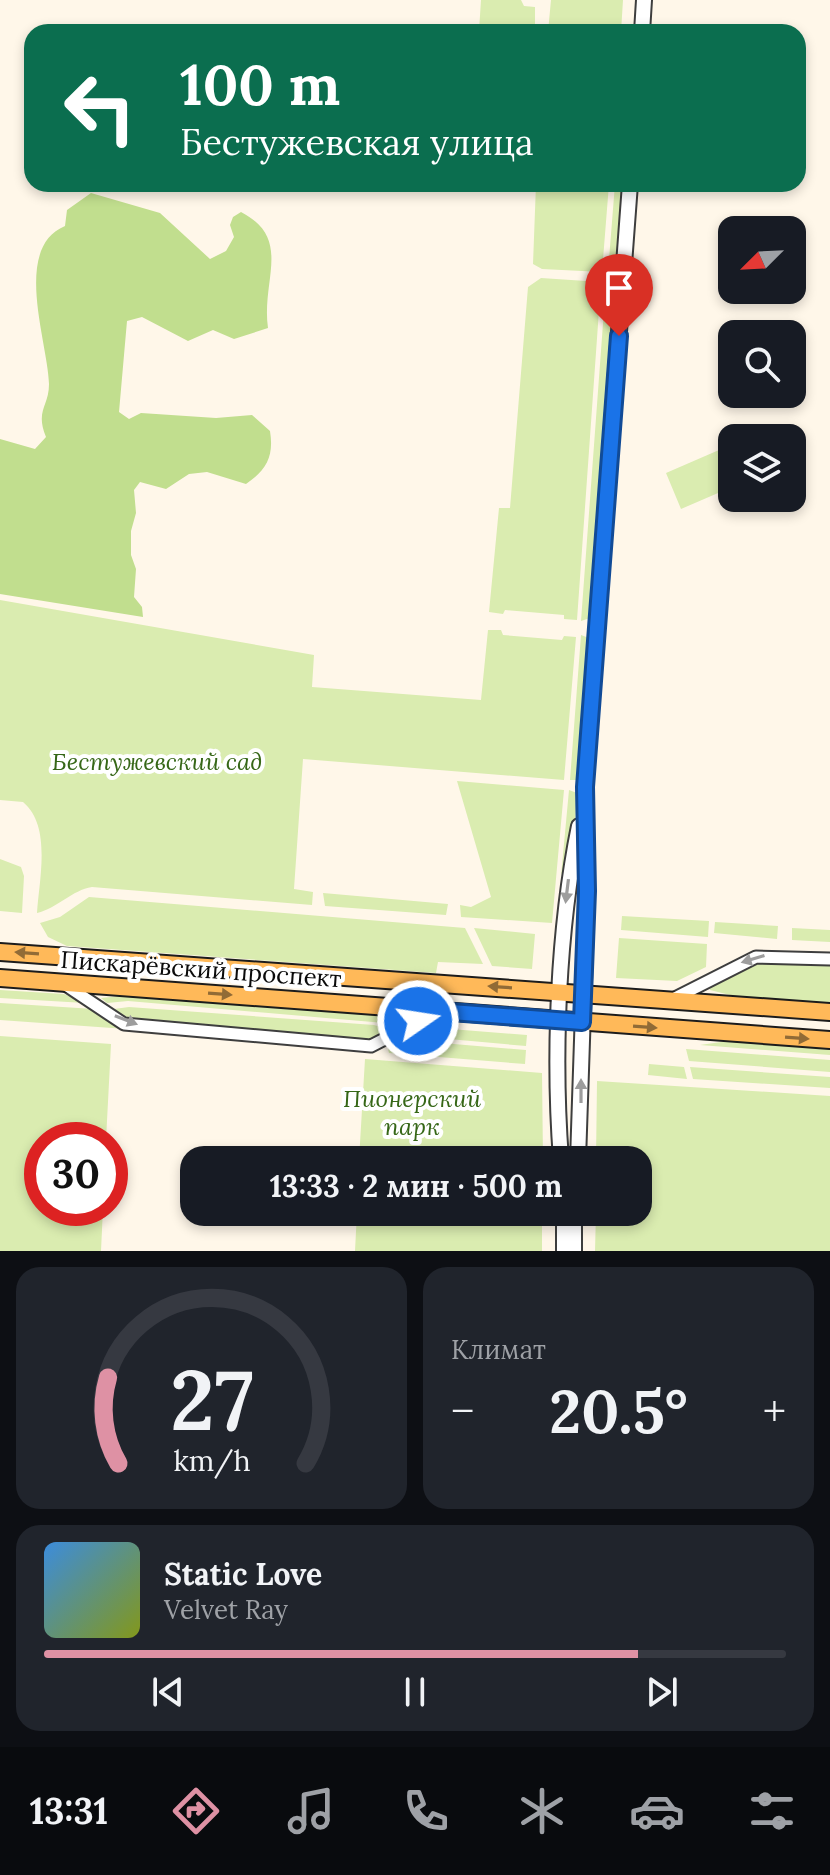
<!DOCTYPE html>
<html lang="ru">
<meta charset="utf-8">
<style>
:root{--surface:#171b24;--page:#20242c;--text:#f1f3f6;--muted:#9ea1a6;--line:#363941;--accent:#de91a4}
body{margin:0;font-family:Lora,serif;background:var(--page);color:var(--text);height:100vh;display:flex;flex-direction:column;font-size:30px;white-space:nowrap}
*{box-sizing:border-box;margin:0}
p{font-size:26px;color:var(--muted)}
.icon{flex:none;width:44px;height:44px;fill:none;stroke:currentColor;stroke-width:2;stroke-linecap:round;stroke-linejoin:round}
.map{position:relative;height:1251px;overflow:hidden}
.details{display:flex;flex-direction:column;gap:16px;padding:16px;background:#0d0f14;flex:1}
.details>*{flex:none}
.guide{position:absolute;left:24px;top:24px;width:782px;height:168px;border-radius:24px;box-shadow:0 4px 12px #0003;background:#0b6e4f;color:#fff;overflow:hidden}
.needle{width:52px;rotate:246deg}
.controls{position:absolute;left:718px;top:216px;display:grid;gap:16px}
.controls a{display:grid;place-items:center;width:88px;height:88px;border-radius:16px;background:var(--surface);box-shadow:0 4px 12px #0003;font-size:40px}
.speed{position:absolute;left:24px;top:1122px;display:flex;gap:16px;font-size:40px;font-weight:700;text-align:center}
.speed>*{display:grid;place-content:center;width:104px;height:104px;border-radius:50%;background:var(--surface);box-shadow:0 4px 12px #0003;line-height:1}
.speed .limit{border:12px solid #d22;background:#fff;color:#111}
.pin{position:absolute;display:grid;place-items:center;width:68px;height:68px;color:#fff;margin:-82px -34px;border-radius:50% 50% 50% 0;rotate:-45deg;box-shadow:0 0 8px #0007}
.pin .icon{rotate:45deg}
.me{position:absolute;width:88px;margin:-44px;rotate:77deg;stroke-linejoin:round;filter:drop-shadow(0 0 6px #0008)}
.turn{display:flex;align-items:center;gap:28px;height:168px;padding:0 24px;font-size:36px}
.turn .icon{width:104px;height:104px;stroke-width:2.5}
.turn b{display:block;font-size:56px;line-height:68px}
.big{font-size:60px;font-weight:700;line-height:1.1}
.details .card{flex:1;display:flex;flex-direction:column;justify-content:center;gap:12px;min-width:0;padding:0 28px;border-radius:24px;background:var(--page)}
.details .dial{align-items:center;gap:0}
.dial svg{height:208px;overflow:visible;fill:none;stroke:var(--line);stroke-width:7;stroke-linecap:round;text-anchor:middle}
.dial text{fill:var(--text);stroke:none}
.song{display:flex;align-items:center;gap:24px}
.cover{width:96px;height:96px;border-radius:12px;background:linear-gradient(135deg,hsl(210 70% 55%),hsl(70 70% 35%))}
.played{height:8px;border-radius:4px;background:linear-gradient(90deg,var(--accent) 80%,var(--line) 80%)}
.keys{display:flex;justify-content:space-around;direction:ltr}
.heat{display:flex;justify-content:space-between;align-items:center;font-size:44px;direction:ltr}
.details .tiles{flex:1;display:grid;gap:16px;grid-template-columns:1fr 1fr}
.card:last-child{grid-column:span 2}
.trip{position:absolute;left:180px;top:1146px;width:472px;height:80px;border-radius:24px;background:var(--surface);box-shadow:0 4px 12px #0003;font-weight:700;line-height:80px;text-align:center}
.menu{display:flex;height:128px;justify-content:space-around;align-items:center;background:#090b0e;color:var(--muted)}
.menu .icon{width:56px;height:56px}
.menu .selected{color:var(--accent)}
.menu b{font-size:36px;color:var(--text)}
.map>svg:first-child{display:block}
</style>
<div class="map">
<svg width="830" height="1251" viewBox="0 0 830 1251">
<rect width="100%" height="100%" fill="#fff7e9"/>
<!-- green -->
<path fill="#daecb0" d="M481 0H521L524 6 535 7V32L479 31Z
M551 0H623L621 32H548Z
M536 184H609L602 272 542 269 533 264Z
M615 184H624L618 273 608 272Z
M541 278 601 282 577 620 564 619V615L505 610 503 614 489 612 499 508H510L528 287Z
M606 283 616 284 590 618 581 621Z
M719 450 732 487 681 509 666 473Z
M0 600 314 655 312 687 481 700 488 630H501L503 635 562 640 564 636 576 637 564 780 303 759 294 889 313 892 312 905 92 887C72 890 58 908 37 913 39 880 52 826 23 802L0 800Z
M581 635 589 638 578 780H570Z
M457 781 564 790 552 923 461 917 460 905 471 907 491 897Z
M569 790 577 793 575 825 561 876Z
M0 859 21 867 24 876 22 913 0 911Z
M323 893 448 904 446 915 325 906Z
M89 897 465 928 483 964 438 962 436 973 67 946 48 937 40 923 60 917Z
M622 916 709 921 708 937 621 930Z
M715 922 778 926 777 939 714 933Z
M474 928 535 934 532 969 492 966Z
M792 928 830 930V942L792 940Z
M619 938 707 944 706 967 677 981 616 978Z
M765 962 830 966V1005L746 999 710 990 711 985 750 965Z
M0 990 64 994 85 1003 0 998Z
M131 995 375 1013 403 1020 396 1024 128 1001 107 1003 101 998Z
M0 1003 94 1009 126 1029 0 1020Z
M129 1007 374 1025 388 1029 368 1040 127 1017 114 1009Z
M438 1028 527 1035 526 1046 415 1036Z
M0 1036 111 1044 106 1140H42V1208H103L101 1251H0Z
M406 1040 526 1050 525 1064 389 1053 388 1049Z
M728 1041 830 1048V1055L700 1045Z
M686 1049 830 1060V1072L689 1061Z
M365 1059 542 1073 543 1160H359Z
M649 1064 684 1067 687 1079 648 1075Z
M690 1067 830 1077V1088L693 1079Z
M597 1081 830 1096V1251H595L596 1212H638V1160H596Z
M357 1212H542V1251H355Z"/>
<!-- forest -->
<path fill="#c1de8e" d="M91 193 160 213 210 259 226 251 234 237 230 225 233 217 241 212C293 239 261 280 268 328L234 339 213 330 188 341 142 317 127 321 119 412 129 419 141 413 216 418 252 415 270 431C274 456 267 470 246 484L207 472 189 474 166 489 140 482 134 490 136 513 131 531V555L136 569 134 597 142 607 143 617 0 594V439L35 449 46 437C35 410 49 407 49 384 48 342 12 248 65 226L67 210Z"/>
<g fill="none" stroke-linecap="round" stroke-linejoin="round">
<defs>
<path id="minor" d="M67 986 124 1024 371 1046 437 1012
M671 1000 756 957 830 959"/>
<path id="tertiary" d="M642 32 644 0
M561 1160C553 1054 558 930 579 826
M578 1160 587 891 585 787 630 184
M564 1212V1251
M574 1212V1251"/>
<path id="primary" d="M0 952 830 1012
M0 978 830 1040"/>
</defs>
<!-- minor casing -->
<use href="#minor" stroke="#3e3e3e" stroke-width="15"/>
<!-- tertiary casing -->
<use href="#tertiary" stroke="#3e3e3e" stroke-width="18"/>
<!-- primary casing -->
<use href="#primary" stroke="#1c1c1c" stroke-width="20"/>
<!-- minor -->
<use href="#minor" stroke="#fff" stroke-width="11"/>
<!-- tertiary -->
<use href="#tertiary" stroke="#fff" stroke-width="14"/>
<!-- primary -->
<use href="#primary" stroke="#ffb959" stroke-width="16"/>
</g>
<!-- one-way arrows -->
<defs><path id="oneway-solid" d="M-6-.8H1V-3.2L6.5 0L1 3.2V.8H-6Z" transform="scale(2)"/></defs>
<g fill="#9d9d9d">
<use href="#oneway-solid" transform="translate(567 891) rotate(97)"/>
<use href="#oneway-solid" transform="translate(753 959) rotate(163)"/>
<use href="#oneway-solid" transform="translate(126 1020) rotate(21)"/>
<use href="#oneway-solid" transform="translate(581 1091) rotate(-90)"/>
</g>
<g fill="#916b36">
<use href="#oneway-solid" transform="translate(27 953) rotate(-176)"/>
<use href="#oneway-solid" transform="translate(500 987) rotate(-176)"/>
<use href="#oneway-solid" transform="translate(220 994) rotate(4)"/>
<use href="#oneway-solid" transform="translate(645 1027) rotate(4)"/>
<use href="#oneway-solid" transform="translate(797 1038) rotate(4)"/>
</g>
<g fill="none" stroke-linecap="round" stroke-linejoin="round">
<defs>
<path id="route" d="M418 1021 438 1011 582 1022 587 891 585 787 619 336"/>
</defs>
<!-- route casing -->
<use href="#route" stroke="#114b97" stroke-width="20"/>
<!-- route -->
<use href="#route" stroke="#1a73e8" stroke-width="14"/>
</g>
<g text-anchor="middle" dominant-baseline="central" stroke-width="8" stroke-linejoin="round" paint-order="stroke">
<!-- park labels -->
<g font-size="24" font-style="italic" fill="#366717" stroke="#fff">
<text x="157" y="761">Бестужевский сад</text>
<text x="412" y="1098">Пионерский<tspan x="412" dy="28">парк</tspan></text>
</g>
<!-- street labels -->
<g font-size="24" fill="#0b0b0b" stroke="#fff">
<text transform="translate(201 969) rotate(4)">Пискарёвский проспект</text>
</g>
</g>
</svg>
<div class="controls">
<a><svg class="needle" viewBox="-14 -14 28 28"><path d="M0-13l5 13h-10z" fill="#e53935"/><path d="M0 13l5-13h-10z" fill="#9ea1a6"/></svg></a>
<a><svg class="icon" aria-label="search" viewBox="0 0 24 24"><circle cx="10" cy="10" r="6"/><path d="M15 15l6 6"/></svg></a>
<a><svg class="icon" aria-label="layers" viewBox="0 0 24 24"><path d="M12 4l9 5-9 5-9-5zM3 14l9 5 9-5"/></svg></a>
</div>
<div class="speed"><div class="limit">30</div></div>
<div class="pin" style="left:619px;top:336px;background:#d93025"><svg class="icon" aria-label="arrive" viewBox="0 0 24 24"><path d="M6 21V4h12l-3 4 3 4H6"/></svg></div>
<svg class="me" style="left:418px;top:1021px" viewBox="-20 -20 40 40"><circle r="17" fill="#1a73e8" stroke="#fff" stroke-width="3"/><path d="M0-11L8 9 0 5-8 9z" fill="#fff"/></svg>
<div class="trip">13:33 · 2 мин · 500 m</div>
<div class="guide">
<div class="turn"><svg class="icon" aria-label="left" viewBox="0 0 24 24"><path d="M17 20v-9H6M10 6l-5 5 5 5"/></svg><div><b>100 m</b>Бестужевская улица</div></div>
</div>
</div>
<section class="details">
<div class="tiles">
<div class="card dial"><svg viewBox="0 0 100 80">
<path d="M14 69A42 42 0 1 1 86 69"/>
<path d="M14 69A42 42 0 0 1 10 36" stroke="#de91a4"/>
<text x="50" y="56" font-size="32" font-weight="700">27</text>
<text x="50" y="72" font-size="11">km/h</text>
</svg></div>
<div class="card"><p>Климат</p>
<div class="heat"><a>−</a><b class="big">20.5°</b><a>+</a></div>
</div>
<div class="card">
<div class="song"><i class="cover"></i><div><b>Static Love</b><p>Velvet Ray</p></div></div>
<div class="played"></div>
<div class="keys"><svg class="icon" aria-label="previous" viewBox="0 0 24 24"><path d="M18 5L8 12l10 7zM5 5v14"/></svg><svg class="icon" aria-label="pause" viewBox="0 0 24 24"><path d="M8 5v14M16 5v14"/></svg><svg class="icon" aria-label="next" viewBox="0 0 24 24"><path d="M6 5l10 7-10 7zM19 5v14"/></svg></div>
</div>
</div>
</section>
<nav class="menu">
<b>13:31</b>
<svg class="icon selected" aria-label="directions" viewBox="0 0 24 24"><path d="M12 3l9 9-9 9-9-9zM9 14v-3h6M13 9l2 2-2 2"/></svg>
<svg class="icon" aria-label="music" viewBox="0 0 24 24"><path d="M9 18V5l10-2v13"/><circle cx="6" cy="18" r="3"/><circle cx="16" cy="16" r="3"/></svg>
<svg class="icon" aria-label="phone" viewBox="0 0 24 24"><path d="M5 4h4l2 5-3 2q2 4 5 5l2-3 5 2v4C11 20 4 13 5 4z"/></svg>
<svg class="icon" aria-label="climate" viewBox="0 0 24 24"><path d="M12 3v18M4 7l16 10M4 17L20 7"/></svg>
<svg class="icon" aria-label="car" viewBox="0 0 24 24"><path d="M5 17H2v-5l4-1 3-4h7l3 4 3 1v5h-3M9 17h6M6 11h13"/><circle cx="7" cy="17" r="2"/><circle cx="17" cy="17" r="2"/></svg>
<svg class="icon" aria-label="filters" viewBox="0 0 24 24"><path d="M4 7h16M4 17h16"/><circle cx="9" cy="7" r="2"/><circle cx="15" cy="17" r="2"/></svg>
</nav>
